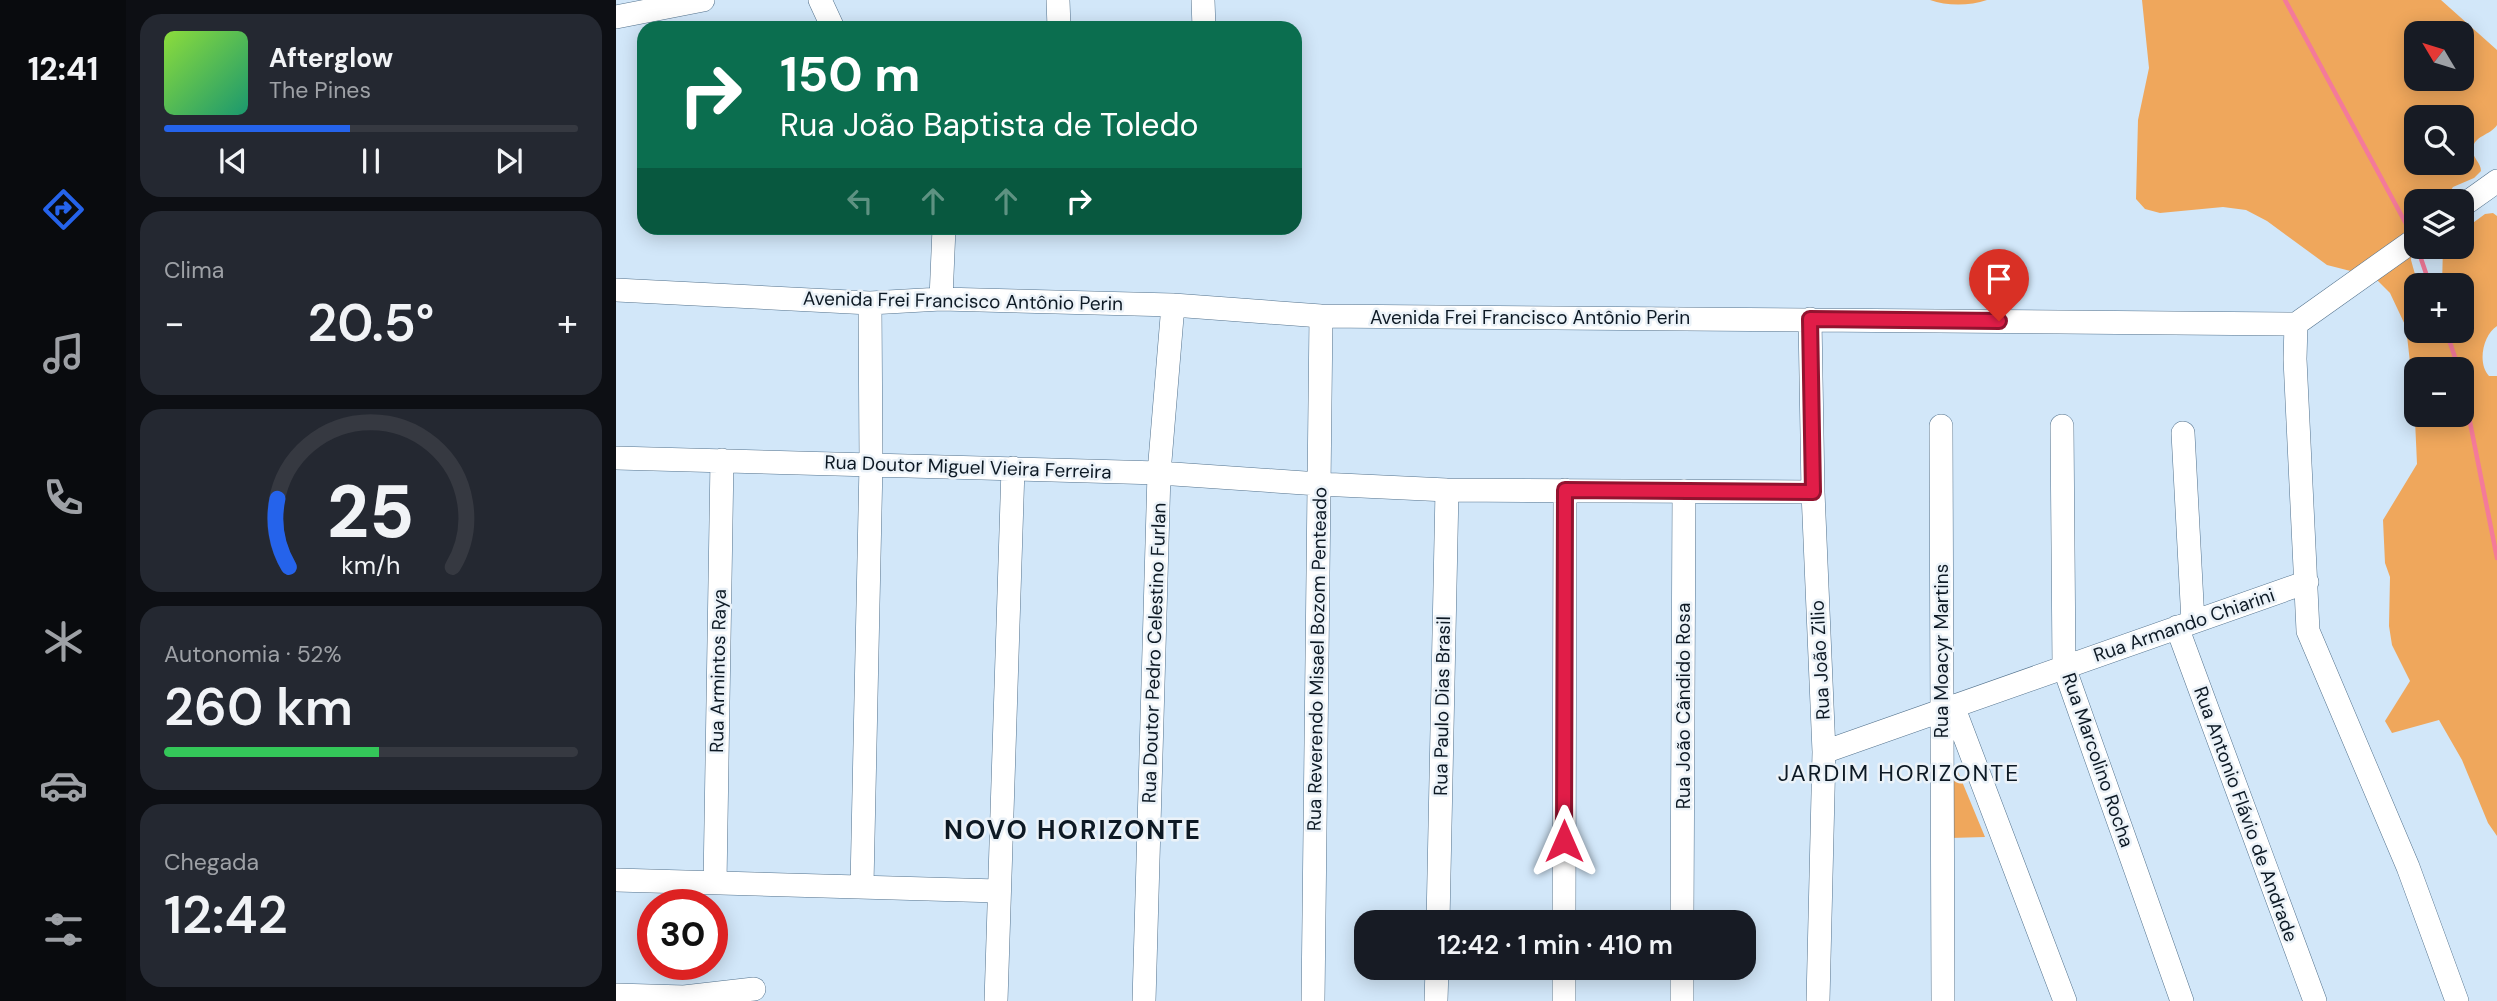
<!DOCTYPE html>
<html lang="pt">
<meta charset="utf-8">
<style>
:root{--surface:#171b24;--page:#242831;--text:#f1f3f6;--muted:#9ea1a6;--line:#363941;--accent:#2563eb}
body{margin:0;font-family:"DM Sans",sans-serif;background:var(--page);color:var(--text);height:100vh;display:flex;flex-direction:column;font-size:26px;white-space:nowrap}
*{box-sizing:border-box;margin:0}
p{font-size:23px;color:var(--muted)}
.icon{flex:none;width:38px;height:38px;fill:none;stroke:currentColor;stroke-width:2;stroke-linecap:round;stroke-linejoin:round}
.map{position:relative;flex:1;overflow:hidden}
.drawer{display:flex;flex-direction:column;gap:14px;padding:14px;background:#0d0f14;width:490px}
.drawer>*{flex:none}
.top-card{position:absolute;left:21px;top:21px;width:665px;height:214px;border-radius:21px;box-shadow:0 4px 18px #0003;background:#0b6e4f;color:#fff;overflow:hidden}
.needle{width:46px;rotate:308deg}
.controls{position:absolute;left:1788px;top:21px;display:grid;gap:14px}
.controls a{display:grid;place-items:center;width:70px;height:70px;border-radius:14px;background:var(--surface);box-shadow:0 4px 18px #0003;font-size:35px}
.speed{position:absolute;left:21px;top:889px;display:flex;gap:14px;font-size:35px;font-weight:700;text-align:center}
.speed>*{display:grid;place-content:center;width:91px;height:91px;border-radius:50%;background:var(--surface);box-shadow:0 4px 18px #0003;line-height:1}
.speed .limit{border:10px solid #d22;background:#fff;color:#111}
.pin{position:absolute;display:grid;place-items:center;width:60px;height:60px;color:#fff;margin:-72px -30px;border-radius:50% 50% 50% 0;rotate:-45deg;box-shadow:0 0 7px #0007}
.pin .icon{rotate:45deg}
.me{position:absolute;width:77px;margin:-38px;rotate:0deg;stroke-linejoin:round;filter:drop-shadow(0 0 5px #0008)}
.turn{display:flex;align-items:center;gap:24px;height:147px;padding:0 28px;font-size:32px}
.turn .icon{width:91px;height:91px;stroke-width:2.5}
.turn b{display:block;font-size:49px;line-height:60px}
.lanes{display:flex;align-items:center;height:66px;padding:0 28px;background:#0003;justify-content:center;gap:35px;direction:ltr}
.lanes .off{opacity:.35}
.big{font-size:52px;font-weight:600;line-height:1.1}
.drawer .widget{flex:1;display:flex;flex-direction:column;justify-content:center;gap:10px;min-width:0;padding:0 24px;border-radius:21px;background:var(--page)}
.drawer .dial{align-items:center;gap:0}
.dial svg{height:182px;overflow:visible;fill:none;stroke:var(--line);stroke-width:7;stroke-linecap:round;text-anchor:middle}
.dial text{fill:var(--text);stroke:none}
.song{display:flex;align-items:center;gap:21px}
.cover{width:84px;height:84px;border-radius:10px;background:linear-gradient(135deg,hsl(90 70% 55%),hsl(160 70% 35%))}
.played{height:7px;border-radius:4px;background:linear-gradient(90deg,var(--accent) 45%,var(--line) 45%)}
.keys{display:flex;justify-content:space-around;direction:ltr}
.heat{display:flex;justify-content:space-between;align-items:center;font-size:38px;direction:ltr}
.charge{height:10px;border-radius:5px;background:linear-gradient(90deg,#34c759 52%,var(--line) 0)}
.trip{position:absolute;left:738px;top:910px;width:402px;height:70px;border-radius:21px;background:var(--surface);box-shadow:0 4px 18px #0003;font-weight:600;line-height:70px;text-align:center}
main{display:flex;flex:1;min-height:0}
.tab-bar{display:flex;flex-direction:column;width:126px;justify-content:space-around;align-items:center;background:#090b0e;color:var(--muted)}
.tab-bar .icon{width:49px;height:49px}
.tab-bar .selected{color:var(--accent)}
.tab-bar b{font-size:32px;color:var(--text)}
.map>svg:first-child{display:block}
</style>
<main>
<nav class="tab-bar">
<b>12:41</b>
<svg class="icon selected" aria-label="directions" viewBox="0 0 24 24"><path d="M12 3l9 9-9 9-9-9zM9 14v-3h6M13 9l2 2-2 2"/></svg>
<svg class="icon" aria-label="music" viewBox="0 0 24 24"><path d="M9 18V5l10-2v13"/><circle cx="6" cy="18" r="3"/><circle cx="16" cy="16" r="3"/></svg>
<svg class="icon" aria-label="phone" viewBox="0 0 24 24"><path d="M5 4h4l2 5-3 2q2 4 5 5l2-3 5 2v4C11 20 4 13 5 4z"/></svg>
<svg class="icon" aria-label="climate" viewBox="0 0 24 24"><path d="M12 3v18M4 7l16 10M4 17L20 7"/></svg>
<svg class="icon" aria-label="car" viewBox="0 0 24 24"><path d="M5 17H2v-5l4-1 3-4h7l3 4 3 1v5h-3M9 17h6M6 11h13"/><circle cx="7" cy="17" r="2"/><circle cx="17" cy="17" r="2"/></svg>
<svg class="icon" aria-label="filters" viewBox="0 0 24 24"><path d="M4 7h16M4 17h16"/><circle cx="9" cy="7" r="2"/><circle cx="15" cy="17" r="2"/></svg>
</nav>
<section class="drawer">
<div class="widget">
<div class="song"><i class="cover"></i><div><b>Afterglow</b><p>The Pines</p></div></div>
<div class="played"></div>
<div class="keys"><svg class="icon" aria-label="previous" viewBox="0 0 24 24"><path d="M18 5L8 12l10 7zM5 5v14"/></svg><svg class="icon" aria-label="pause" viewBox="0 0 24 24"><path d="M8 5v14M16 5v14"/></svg><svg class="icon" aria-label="next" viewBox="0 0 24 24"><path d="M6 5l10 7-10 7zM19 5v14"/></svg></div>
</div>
<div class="widget"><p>Clima</p>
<div class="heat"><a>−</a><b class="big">20.5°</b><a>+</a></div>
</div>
<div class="widget dial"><svg viewBox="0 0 100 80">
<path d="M14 69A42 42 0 1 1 86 69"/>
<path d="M14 69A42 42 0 0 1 9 39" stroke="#2563eb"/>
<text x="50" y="56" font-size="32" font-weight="700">25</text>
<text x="50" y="72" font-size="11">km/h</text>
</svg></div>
<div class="widget"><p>Autonomia · 52%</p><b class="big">260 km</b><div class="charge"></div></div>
<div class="widget"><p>Chegada</p><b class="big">12:42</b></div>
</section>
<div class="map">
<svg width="1881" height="1001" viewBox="0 0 1881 1001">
<rect width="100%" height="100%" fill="#d2e7f9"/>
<!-- green -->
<path fill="#efa75c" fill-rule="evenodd" d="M1314 0H1371C1353 6 1331 6 1314 0Z
M1526 0H1825L1881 50V125C1875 135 1857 136 1857 149 1856 158 1865 162 1865 171L1858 178 1837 187 1828 201H1801V242L1796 249 1795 260 1802 285 1801 331H1846V285H1826L1827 247H1846V231L1869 214 1877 213 1881 216V326C1867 335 1861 363 1873 376H1881V836L1872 823 1846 760 1823 720 1776 733 1769 721 1794 681 1776 645 1773 626 1774 577 1769 563 1767 520 1801 464 1798 398 1790 327 1774 293 1758 277 1711 265 1651 221 1630 210 1607 207 1544 213 1529 209 1520 199 1522 120 1533 68ZM1801 33H1846V79H1801ZM1801 117H1846V163H1801ZM1801 369H1846V415H1801Z
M1340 767 1369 837 1334 838 1332 769Z"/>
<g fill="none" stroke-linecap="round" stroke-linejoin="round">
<!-- stream -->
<path stroke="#f47a9a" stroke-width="4.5" d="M1669 0 1795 233
M1801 247 1814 285
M1830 331 1843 369
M1846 382 1881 558"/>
<defs>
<path id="minor" d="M204 0 217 28
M442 0 443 28
M587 0 588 28
M0 17 87 0
M1846 206 1881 181
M0 290 254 303 325 299 557 305 705 316 1680 324 1801 238
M325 299 328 228
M1194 319 1197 492 1208 752 1202 1001
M1680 324 1679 359 1692 631 1792 867 1841 1001
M1325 426 1327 1001
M1446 426 1448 667 1566 1001
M1567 433 1577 622
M0 458 543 473 703 484 831 490 1197 492
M1561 627 1699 1001
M1337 706 1449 1001
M1208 752 1691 582
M0 880 382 891
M99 883 106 460
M246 885 255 464 254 303
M822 922 831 490
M948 922 949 490
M1066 922 1068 491
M0 995 68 997 138 989
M380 1001 397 468
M528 1001 543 473 557 305
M697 1001 705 316
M820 1001 821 968
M948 1001V968
M1066 1001V968"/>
</defs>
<!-- minor casing -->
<use href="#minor" stroke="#53728d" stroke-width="24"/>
<!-- minor -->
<use href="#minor" stroke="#fff" stroke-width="23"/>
</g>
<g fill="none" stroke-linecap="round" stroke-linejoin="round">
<defs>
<path id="route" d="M948 841 949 490 1197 492 1194 319 1383 321"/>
</defs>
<!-- route casing -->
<use href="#route" stroke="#92132f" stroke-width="18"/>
<!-- route -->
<use href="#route" stroke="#e11d48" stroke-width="12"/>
</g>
<g text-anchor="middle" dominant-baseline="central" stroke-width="5" stroke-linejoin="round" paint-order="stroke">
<!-- street labels -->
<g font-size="19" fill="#0d1924" stroke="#ebf2f8">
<text transform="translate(347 301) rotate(1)">Avenida Frei Francisco Antônio Perin</text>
<text x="914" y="317">Avenida Frei Francisco Antônio Perin</text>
<text transform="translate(352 467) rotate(2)">Rua Doutor Miguel Vieira Ferreira</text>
<text transform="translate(1568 625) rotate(-19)">Rua Armando Chiarini</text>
<text transform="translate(1325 651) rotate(-90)">Rua Moacyr Martins</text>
<text transform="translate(538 653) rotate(-88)">Rua Doutor Pedro Celestino Furlan</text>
<text transform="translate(701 659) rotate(-89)">Rua Reverendo Misael Bozom Penteado</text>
<text transform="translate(1204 660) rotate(-93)">Rua João Zilio</text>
<text transform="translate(102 671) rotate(-89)">Rua Armintos Raya</text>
<text transform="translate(826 706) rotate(-89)">Rua Paulo Dias Brasil</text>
<text transform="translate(1067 706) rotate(-90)">Rua João Cândido Rosa</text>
<text transform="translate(1482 760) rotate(71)">Rua Marcolino Rocha</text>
<text transform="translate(1630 814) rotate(70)">Rua Antonio Flávio de Andrade</text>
</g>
<!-- quarter labels -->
<g font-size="23" letter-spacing="2" fill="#0d1924" stroke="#ebf2f8">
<text x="1283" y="773">JARDIM HORIZONTE</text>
</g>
<!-- district labels -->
<g font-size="26" font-weight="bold" letter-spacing="2" fill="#0d1924" stroke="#ebf2f8">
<text x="457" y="830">NOVO HORIZONTE</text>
</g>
</g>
</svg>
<div class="controls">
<a><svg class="needle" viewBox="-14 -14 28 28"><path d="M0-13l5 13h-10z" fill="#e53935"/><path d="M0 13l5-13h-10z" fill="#9ea1a6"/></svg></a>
<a><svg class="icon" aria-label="search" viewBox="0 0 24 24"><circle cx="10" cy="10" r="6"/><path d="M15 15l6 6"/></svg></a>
<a><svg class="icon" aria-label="layers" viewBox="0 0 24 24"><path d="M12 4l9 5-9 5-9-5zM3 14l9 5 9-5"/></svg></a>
<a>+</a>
<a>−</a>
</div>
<div class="speed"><div class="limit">30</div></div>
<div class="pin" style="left:1383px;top:321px;background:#d93025"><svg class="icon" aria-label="arrive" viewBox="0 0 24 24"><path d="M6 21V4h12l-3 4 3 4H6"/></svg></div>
<svg class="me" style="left:948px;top:841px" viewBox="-20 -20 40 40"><path d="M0-17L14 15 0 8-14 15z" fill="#e11d48" stroke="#fff" stroke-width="4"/></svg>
<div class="trip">12:42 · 1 min · 410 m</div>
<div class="top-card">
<div class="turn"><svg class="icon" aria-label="right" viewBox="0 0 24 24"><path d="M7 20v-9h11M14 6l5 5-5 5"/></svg><div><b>150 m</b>Rua João Baptista de Toledo</div></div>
<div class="lanes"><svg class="icon off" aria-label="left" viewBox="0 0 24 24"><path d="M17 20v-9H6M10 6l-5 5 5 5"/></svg><svg class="icon off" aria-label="ahead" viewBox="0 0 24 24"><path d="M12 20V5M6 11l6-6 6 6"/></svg><svg class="icon off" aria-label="ahead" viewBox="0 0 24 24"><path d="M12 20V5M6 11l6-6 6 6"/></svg><svg class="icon" aria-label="right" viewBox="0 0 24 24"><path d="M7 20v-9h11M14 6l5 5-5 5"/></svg></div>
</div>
</div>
</main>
